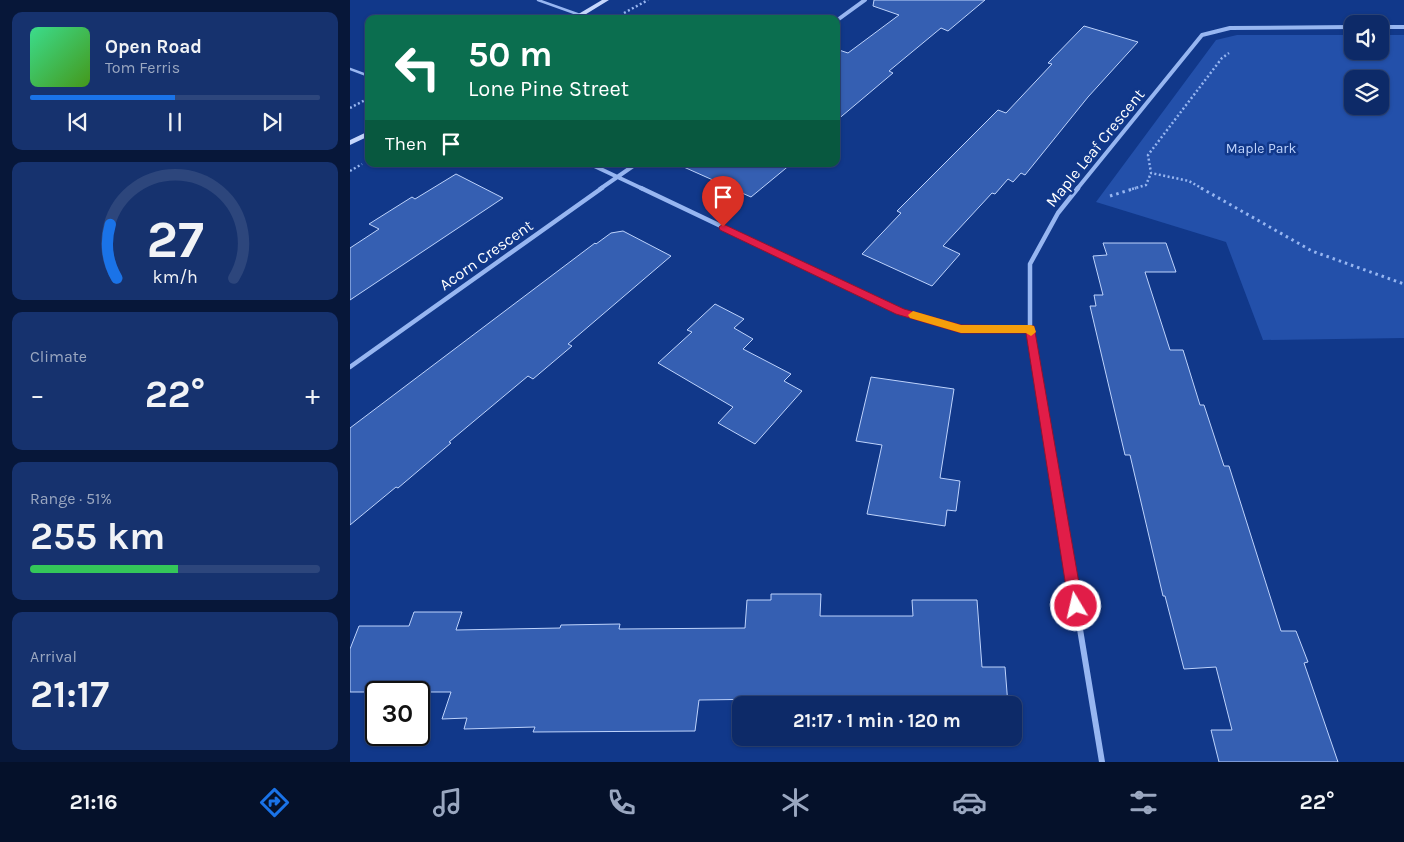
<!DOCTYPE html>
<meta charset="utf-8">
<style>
:root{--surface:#0d2a68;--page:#16326e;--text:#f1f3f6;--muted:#9aa7c0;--line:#2d467c;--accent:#1a73e8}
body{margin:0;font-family:Karla,sans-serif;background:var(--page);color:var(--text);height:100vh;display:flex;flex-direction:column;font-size:19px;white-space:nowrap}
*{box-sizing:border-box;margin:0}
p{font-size:16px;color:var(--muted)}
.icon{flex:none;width:28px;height:28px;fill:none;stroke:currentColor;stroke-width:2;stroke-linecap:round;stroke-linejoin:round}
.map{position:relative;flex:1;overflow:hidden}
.panel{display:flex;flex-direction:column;gap:12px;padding:12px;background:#071739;width:350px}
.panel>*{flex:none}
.guide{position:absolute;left:15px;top:15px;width:475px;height:152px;border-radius:10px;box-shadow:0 1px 4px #0004,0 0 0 1px var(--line);background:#0b6e4f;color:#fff;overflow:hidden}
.fabs{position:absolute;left:994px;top:15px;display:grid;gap:10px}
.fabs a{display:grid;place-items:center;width:45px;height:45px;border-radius:10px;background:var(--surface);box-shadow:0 1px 4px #0004,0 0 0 1px var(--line);font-size:25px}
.speed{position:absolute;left:15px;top:681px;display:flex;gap:10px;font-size:25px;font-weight:700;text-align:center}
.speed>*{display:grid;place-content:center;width:65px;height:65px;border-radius:50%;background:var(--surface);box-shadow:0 1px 4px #0004,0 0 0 1px var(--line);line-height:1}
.speed .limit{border:2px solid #111;border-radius:8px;background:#fff;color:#111}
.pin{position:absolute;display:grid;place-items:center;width:42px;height:42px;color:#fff;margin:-51px -21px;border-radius:50% 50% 50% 0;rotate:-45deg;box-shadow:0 0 5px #0007}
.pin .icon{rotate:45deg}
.me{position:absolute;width:55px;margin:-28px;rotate:351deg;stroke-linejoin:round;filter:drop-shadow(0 0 4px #0008)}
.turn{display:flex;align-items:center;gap:18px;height:105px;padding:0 20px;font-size:22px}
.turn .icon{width:65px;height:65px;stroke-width:2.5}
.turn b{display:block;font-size:35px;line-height:42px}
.then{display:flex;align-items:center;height:48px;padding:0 20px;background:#0003;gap:10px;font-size:19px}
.big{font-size:38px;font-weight:700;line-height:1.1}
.panel .widget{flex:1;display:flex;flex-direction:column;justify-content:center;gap:8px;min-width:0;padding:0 18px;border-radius:10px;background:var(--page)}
.panel .dial{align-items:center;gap:0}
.dial svg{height:130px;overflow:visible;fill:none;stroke:var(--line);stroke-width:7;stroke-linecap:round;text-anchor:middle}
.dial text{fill:var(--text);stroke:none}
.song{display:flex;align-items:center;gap:15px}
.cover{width:60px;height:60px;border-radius:8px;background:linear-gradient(135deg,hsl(150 70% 55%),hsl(100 70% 35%))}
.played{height:5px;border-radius:2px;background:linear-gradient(90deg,var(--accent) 50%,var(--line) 50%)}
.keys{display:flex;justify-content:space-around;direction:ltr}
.heat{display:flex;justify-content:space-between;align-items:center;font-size:28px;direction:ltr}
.charge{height:8px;border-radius:4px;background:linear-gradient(90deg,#34c759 51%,var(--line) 0)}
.trip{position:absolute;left:382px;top:696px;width:290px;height:50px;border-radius:10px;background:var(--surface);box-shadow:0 1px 4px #0004,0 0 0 1px var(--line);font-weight:700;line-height:50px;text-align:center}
.dock{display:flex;height:80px;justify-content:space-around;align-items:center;background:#05112a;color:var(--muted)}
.dock .icon{width:35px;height:35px}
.dock .on{color:var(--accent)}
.dock b{font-size:22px;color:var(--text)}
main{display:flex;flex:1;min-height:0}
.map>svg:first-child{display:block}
</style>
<main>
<section class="panel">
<div class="widget">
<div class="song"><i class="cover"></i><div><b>Open Road</b><p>Tom Ferris</p></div></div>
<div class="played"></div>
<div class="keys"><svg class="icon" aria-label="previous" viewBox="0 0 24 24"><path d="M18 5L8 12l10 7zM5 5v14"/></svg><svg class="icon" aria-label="pause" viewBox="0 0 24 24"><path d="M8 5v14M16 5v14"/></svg><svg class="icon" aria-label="next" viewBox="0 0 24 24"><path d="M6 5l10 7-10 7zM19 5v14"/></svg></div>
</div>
<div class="widget dial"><svg viewBox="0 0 100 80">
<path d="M14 69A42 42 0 1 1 86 69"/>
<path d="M14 69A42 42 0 0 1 10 36" stroke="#1a73e8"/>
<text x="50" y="56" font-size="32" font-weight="700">27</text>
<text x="50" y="72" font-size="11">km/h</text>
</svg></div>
<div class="widget"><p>Climate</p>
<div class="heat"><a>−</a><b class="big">22°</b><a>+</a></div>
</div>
<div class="widget"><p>Range · 51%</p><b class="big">255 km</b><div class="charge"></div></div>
<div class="widget"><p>Arrival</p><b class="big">21:17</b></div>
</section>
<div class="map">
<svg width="1054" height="762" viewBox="0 0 1054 762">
<rect width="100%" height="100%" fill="#11388a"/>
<!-- green -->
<path fill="#2350aa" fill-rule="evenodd" d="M887 35H1002V51H1030V35H1054V338L913 340 876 242 746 202 866 40ZM1002 79H1030V106H1002Z"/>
<!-- building -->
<path fill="#355fb2" stroke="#bed3fc" d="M524 0H635L598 31 591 28 539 71 543 73 486 121V49L498 53 549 15 523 6Z
M734 26 788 42 738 97 675 175 671 173 663 182 658 179 645 194 642 193 593 246 610 254 582 286 512 254 551 213 547 211 648 110 656 113 702 64 698 63Z
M327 164H441L401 197Z
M106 174 153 198 0 300V248L29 229 19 224 62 197 65 199Z
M273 231 321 256 218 344 222 346 183 379 178 376 99 442 101 443 48 488 46 487 0 525V428L245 243 246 244 261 233Z
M753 243H816L826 272H795L820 350H833L850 405H854L874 466H879L931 631H946L958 662 954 663 988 762H869L861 730H882L866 667 834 669 815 596H813L780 455H775L740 306H746L744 295H753L743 256 757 255Z
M365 304 394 319 384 328 403 339 393 349 441 374 434 381 452 391 405 444 368 423 383 407 308 363 342 332 337 330Z
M521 377 604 389 590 478 610 481 606 511 597 510 595 526 517 514 532 445 506 441Z
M421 594H471L470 616H563L562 600H627L632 667H655L658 705H423V699L349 700 345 731 183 732 185 727 114 729 117 718 92 719 101 692H0V649L9 626H59L64 612H112L106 630 210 628 211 625 270 624 269 629 395 628 397 600H421Z"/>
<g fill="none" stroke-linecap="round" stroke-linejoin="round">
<!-- path-far1 -->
<path stroke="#97b6f1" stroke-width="2.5" stroke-dasharray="2 2.5" stroke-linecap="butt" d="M274 13 298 0
M0 108 19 98
M0 171 12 164
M782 189 796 185 801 173
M853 189 839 181 801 173 798 155 872 58 879 53"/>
<!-- path -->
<path stroke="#97b6f1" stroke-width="3" stroke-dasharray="2.5 4" stroke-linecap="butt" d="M851 188 962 251 1054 284
M760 196 786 188"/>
<!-- service -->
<path stroke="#97b6f1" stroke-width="2.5" d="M188 0 230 15
M0 69 19 76"/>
<!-- minor-far2 -->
<path stroke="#97b6f1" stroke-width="4" d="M486 21 515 0
M1030 27H1054
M240 164 293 189
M250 189 286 164
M727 189 852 35 880 28 1002 27"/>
<!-- minor-far1 -->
<path stroke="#97b6f1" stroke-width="4.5" d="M291 188 550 311 611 329H680
M0 367 252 188
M698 437 680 329V264L708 213 728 188"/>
<!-- minor -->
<path stroke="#97b6f1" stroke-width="6" d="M698 436 752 762"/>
<!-- secondary -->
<path fill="#c6d7fc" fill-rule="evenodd" d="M252 0H259L228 19H220Z
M19 131V136L0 145V140Z"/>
</g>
<!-- route -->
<path fill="#e11d48" stroke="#92132f" d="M373 224 554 309 611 325 684 326 733 606 731 611 726 613 721 611 719 606 676 333H611L546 314 370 230 369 227Z"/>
<!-- slow -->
<path fill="#f59e0b" d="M563 311 611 325H680L684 326 686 332 681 336 676 333H611L560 318 558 315Z"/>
<g text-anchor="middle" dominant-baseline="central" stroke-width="5" stroke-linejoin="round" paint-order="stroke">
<!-- far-park labels -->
<g font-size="14" fill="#bed3fc" stroke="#11388a">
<text x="911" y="148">Maple Park</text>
</g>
<!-- street labels -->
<g font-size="16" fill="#fff" stroke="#11388a">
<text transform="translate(745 148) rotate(-51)">Maple Leaf Crescent</text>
<text transform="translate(136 255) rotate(-35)">Acorn Crescent</text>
</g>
</g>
</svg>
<div class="fabs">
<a><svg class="icon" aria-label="sound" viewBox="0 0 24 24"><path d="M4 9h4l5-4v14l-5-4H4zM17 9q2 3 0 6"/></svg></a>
<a><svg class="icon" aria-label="layers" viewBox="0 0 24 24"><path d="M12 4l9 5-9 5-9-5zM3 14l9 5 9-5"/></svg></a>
</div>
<div class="speed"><div class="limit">30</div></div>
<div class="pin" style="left:373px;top:227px;background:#d93025"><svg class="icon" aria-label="arrive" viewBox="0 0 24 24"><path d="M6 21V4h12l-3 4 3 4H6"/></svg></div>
<svg class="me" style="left:726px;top:606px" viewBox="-20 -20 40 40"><circle r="17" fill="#e11d48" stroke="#fff" stroke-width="3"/><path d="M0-11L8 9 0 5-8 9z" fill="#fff"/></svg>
<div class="trip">21:17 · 1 min · 120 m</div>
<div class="guide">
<div class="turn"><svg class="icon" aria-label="left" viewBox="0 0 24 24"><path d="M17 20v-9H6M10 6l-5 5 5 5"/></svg><div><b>50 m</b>Lone Pine Street</div></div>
<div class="then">Then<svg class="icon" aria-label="arrive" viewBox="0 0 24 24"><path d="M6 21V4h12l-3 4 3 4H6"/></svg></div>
</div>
</div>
</main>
<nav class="dock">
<b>21:16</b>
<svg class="icon on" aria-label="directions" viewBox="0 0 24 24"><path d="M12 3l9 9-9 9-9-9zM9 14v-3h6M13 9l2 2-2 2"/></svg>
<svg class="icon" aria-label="music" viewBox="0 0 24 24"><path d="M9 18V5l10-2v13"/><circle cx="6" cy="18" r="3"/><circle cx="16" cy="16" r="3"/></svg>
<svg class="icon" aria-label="phone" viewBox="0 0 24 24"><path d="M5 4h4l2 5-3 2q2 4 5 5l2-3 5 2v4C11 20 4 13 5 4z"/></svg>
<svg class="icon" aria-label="climate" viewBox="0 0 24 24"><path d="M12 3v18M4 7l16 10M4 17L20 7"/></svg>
<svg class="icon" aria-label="car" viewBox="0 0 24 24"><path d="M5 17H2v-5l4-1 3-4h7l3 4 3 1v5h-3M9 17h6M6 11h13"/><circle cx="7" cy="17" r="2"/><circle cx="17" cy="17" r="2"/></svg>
<svg class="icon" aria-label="filters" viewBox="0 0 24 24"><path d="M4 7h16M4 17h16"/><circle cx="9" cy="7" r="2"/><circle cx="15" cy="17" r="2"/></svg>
<b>22°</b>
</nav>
